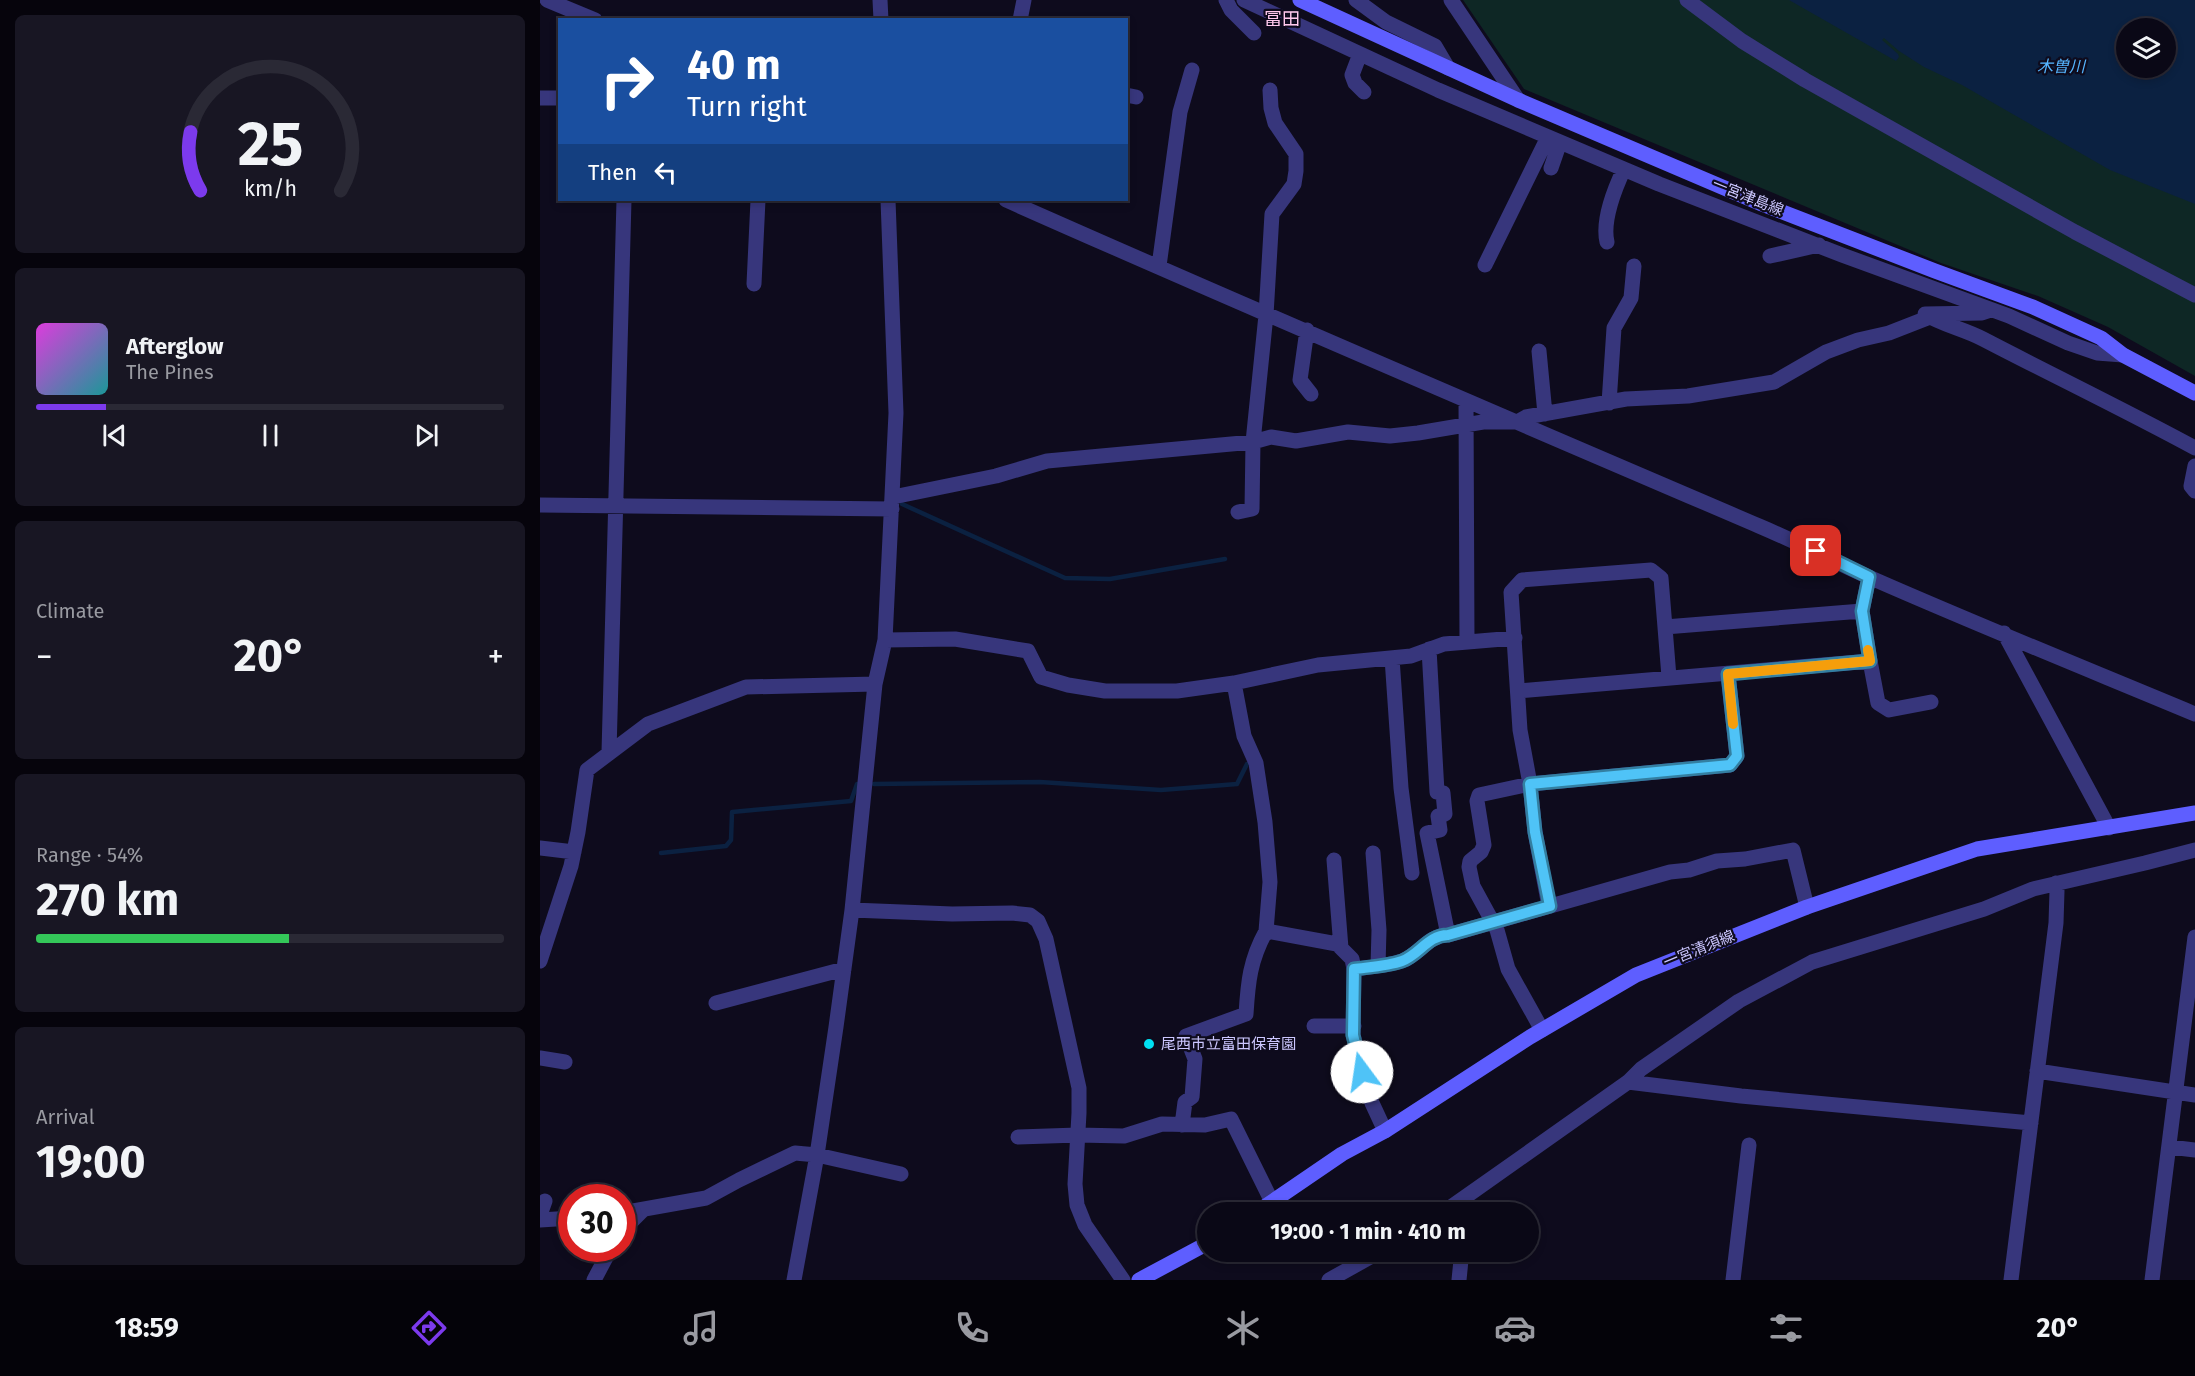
<!DOCTYPE html>
<meta charset="utf-8">
<style>
:root{--surface:#0a0816;--page:#181623;--text:#f1f3f6;--muted:#999aa1;--line:#2a2935;--accent:#7c3aed}
body{margin:0;font-family:"Fira Sans","Noto Sans JP",sans-serif;background:var(--page);color:var(--text);height:100vh;display:flex;flex-direction:column;font-size:22px;white-space:nowrap}
*{box-sizing:border-box;margin:0}
p{font-size:20px;color:var(--muted)}
.icon{flex:none;width:33px;height:33px;fill:none;stroke:currentColor;stroke-width:2;stroke-linecap:round;stroke-linejoin:round}
.map{position:relative;flex:1;overflow:hidden}
.side{display:flex;flex-direction:column;gap:15px;padding:15px;background:#06040c;width:540px}
.side>*{flex:none}
.hud{position:absolute;left:18px;top:18px;width:570px;height:183px;border-radius:0px;box-shadow:0 3px 9px #0003,0 0 0 2px var(--line);background:#1a4fa0;color:#fff;overflow:hidden}
.tools{position:absolute;left:1576px;top:18px;display:grid;gap:12px}
.tools a{display:grid;place-items:center;width:60px;height:60px;border-radius:50%;background:var(--surface);box-shadow:0 3px 9px #0003,0 0 0 2px var(--line);font-size:30px}
.speed{position:absolute;left:18px;top:1184px;display:flex;gap:12px;font-size:30px;font-weight:700;text-align:center}
.speed>*{display:grid;place-content:center;width:78px;height:78px;border-radius:50%;background:var(--surface);box-shadow:0 3px 9px #0003,0 0 0 2px var(--line);line-height:1}
.speed .limit{border:9px solid #d22;background:#fff;color:#111}
.pin{position:absolute;display:grid;place-items:center;width:51px;height:51px;color:#fff;margin:-26px;border-radius:12px;box-shadow:0 3px 9px #0006}
.me{position:absolute;width:66px;margin:-33px;rotate:346deg;stroke-linejoin:round;filter:drop-shadow(0 0 4px #0008)}
.turn{display:flex;align-items:center;gap:21px;height:126px;padding:0 30px;font-size:27px}
.turn .icon{width:78px;height:78px;stroke-width:2.5}
.turn b{display:block;font-size:42px;line-height:51px}
.then{display:flex;align-items:center;height:57px;padding:0 30px;background:#0003;gap:12px;font-size:22px}
.big{font-size:45px;font-weight:700;line-height:1.1}
.side .card{flex:1;display:flex;flex-direction:column;justify-content:center;gap:9px;min-width:0;padding:0 21px;border-radius:9px;background:var(--page)}
.side .dial{align-items:center;gap:0}
.dial svg{height:156px;overflow:visible;fill:none;stroke:var(--line);stroke-width:7;stroke-linecap:round;text-anchor:middle}
.dial text{fill:var(--text);stroke:none}
.song{display:flex;align-items:center;gap:18px}
.cover{width:72px;height:72px;border-radius:9px;background:linear-gradient(135deg,hsl(300 70% 55%),hsl(180 70% 35%))}
.played{height:6px;border-radius:3px;background:linear-gradient(90deg,var(--accent) 15%,var(--line) 15%)}
.keys{display:flex;justify-content:space-around;direction:ltr}
.heat{display:flex;justify-content:space-between;align-items:center;font-size:33px;direction:ltr}
.charge{height:9px;border-radius:4px;background:linear-gradient(90deg,#34c759 54%,var(--line) 0)}
.trip{position:absolute;left:657px;top:1202px;width:342px;height:60px;border-radius:30px;background:var(--surface);box-shadow:0 3px 9px #0003,0 0 0 2px var(--line);font-weight:700;line-height:60px;text-align:center}
.menu{display:flex;height:96px;justify-content:space-around;align-items:center;background:#040309;color:var(--muted)}
.menu .icon{width:42px;height:42px}
.menu .current{color:var(--accent)}
.menu b{font-size:27px;color:var(--text)}
main{display:flex;flex:1;min-height:0}
.map>svg:first-child{display:block}
</style>
<main>
<section class="side">
<div class="card dial"><svg viewBox="0 0 100 80">
<path d="M14 69A42 42 0 1 1 86 69"/>
<path d="M14 69A42 42 0 0 1 9 39" stroke="#7c3aed"/>
<text x="50" y="56" font-size="32" font-weight="700">25</text>
<text x="50" y="72" font-size="11">km/h</text>
</svg></div>
<div class="card">
<div class="song"><i class="cover"></i><div><b>Afterglow</b><p>The Pines</p></div></div>
<div class="played"></div>
<div class="keys"><svg class="icon" aria-label="previous" viewBox="0 0 24 24"><path d="M18 5L8 12l10 7zM5 5v14"/></svg><svg class="icon" aria-label="pause" viewBox="0 0 24 24"><path d="M8 5v14M16 5v14"/></svg><svg class="icon" aria-label="next" viewBox="0 0 24 24"><path d="M6 5l10 7-10 7zM19 5v14"/></svg></div>
</div>
<div class="card"><p>Climate</p>
<div class="heat"><a>−</a><b class="big">20°</b><a>+</a></div>
</div>
<div class="card"><p>Range · 54%</p><b class="big">270 km</b><div class="charge"></div></div>
<div class="card"><p>Arrival</p><b class="big">19:00</b></div>
</section>
<div class="map">
<svg width="1655" height="1280" viewBox="0 0 1655 1280">
<rect width="100%" height="100%" fill="#0e0b1d"/>
<!-- green -->
<path fill="#0e2725" d="M923 0H1315L1655 198V376L1568 327 1498 296 1401 263 984 89Z"/>
<!-- water -->
<path fill="#0b2141" fill-rule="evenodd" d="M1249 0H1655V204L1570 170 1422 85 1384 67 1359 51 1344 38 1342 40 1358 54 1359 57 1356 61ZM1587 28H1626V68H1587Z"/>
<g fill="none" stroke-linecap="round" stroke-linejoin="round">
<!-- stream -->
<path stroke="#0b2141" stroke-width="4.5" d="M362 504 525 578 570 579 685 559
M334 784 500 782 621 790 697 784 707 764
M121 853 186 846 191 840 192 812 311 801 317 784"/>
<!-- minor -->
<path stroke="#37367c" stroke-width="15" d="M7 0 55 20
M340 0 341 20
M686 0 691 10 714 33
M704 0 898 90 1119 184 1302 255 1469 316 1528 343 1557 353 1583 355
M816 0 846 22 895 46 908 68
M911 0 978 100
M1147 0 1202 41 1265 80 1535 232 1655 295
M480 20 484 0
M820 54 812 75 815 83 824 92
M586 95 596 97
M0 98H20
M1011 168 1020 142
M466 200C716 311 967 418 1219 526 1257 542 1293 561 1331 578 1438 625 1547 669 1655 714
M1067 242C1062 221 1075 188 1084 169
M1230 256 1279 245
M945 265 1008 137
M619 266 640 112 652 70
M214 284 218 200
M1448 311 1442 313 1385 314C1403 325 1424 329 1443 339 1514 376 1585 410 1655 448
M767 330 760 380 771 394
M999 351 1005 414
M926 401 927 642
M1069 403 1074 328 1091 298 1094 266
M1655 466 1651 486 1655 491
M353 497 456 476 507 461 713 442 731 437 756 441 808 432 850 436 878 433 943 422H977L986 417 1086 399 1148 396 1234 382 1286 352 1318 340 1349 333 1390 317
M0 505 352 509
M698 512 712 509 713 442 726 315 732 214 754 184 756 171V154L735 123 731 108 730 90
M1125 627 1322 611
M1464 633 1569 828
M345 640 415 639 488 651 501 677 528 685 565 691H637L694 683 778 665 871 656 904 644 975 638
M889 649 897 792 903 793 905 814 898 816 900 830 887 833 908 935
M852 658 861 788 872 873
M1330 661 1338 703 1349 710 1391 702
M694 683 704 736 716 763 725 822 730 882 726 931 797 944 812 959 814 969 813 1035 832 1103 845 1131
M978 691 1330 661 1322 611 1329 577
M69 752 84 200
M0 848 34 852
M833 853 839 930 838 966
M794 860 801 948
M1009 906 995 832 990 784 980 730 971 592 982 580 1111 570 1121 578 1129 677
M312 910 412 914 472 913 490 915 498 921 506 939 539 1088V1113L535 1184 537 1205 545 1225 583 1280
M0 961 31 866 38 832 47 770 108 724 206 687 335 684
M814 969C830 967 847 966 862 961 879 955 888 935 908 935L1130 872 1149 870 1177 861 1205 859 1253 850 1267 907
M176 1003 304 969
M774 1026H814
M1002 1030 968 969 957 930 933 886 929 867 930 861 941 852 944 845 937 801 939 795 990 784 1190 765 1197 756 1188 674
M0 1058 25 1062
M1497 1071 1655 1095
M1088 1082 1201 1096 1491 1123
M642 1125 645 1102 652 1097 655 1059 646 1036 706 1014C708 982 710 960 726 931
M478 1137 538 1135 584 1136 622 1124 665 1125 691 1119 732 1202
M1630 1147 1655 1150
M904 1212 1088 1082 1101 1069 1199 1001 1272 962 1444 909 1493 889 1605 863 1655 850
M82 1213 166 1198 199 1180 255 1153 277 1155 361 1174
M0 1215 5 1201
M0 1220 32 1218
M82 1231 102 1211
M917 1251 921 1260 919 1280
M54 1280 71 1248
M254 1280 277 1155 296 1027 312 910 335 684 345 640 356 413 348 200
M789 1280 841 1251
M1193 1280 1209 1145
M1471 1280 1516 923 1517 891 1516 883
M1612 1280 1655 937"/>
<!-- secondary -->
<path stroke="#5e5eff" stroke-width="15" d="M760 0 978 100 1222 204 1395 271 1493 307 1561 338 1583 355 1655 393
M717 1212 802 1154 845 1131 990 1037 1096 975 1267 907 1437 849 1655 813
M599 1280 668 1243"/>
</g>
<g fill="none" stroke-linecap="round" stroke-linejoin="round">
<defs>
<path id="route" d="M822 1072 813 1035 814 969C829 967 848 966 862 961 879 955 888 935 908 935L1010 906 995 832 990 784 1190 765 1197 756 1188 674 1330 661 1322 611 1329 577 1276 551"/>
</defs>
<!-- route casing -->
<use href="#route" stroke="#337fa1" stroke-width="15"/>
<!-- route -->
<use href="#route" stroke="#4fc3f7" stroke-width="10"/>
<!-- slow -->
<path stroke="#f59e0b" stroke-width="10" d="M1193 724 1188 674 1330 661 1328 650"/>
</g>
<!-- markers -->
<circle fill="#00e0f2" stroke="#0e0b1d" stroke-width="2" cx="609" cy="1044" r="6"/>
<g text-anchor="middle" dominant-baseline="central" stroke-width="4.5" stroke-linejoin="round" paint-order="stroke">
<!-- street labels -->
<g font-size="15" fill="#ccc7ff" stroke="#0e0b1d">
<text transform="translate(1208 197) rotate(22)">一宮津島線</text>
<text transform="translate(1159 949) rotate(-22)">一宮清須線</text>
</g>
<!-- poi labels -->
<g font-size="15" fill="#ccc7ff" stroke="#0e0b1d" text-anchor="start">
<text x="621" y="1044">尾西市立富田保育園</text>
</g>
<!-- water labels -->
<g font-size="16" font-style="italic" fill="#55b5ff" stroke="#0e0b1d">
<text x="1521" y="66">木曽川</text>
</g>
<!-- quarter labels -->
<g font-size="18" fill="#ffc9ed" stroke="#0e0b1d">
<text x="742" y="19">冨田</text>
</g>
</g>
</svg>
<div class="tools">
<a><svg class="icon" aria-label="layers" viewBox="0 0 24 24"><path d="M12 4l9 5-9 5-9-5zM3 14l9 5 9-5"/></svg></a>
</div>
<div class="speed"><div class="limit">30</div></div>
<div class="pin" style="left:1276px;top:551px;background:#d93025"><svg class="icon" aria-label="arrive" viewBox="0 0 24 24"><path d="M6 21V4h12l-3 4 3 4H6"/></svg></div>
<svg class="me" style="left:822px;top:1072px" viewBox="-20 -20 40 40"><circle r="19" fill="#fff"/><path d="M0-13L10 11 0 6-10 11z" fill="#4fc3f7"/></svg>
<div class="trip">19:00 · 1 min · 410 m</div>
<div class="hud">
<div class="turn"><svg class="icon" aria-label="right" viewBox="0 0 24 24"><path d="M7 20v-9h11M14 6l5 5-5 5"/></svg><div><b>40 m</b>Turn right</div></div>
<div class="then">Then<svg class="icon" aria-label="left" viewBox="0 0 24 24"><path d="M17 20v-9H6M10 6l-5 5 5 5"/></svg></div>
</div>
</div>
</main>
<nav class="menu">
<b>18:59</b>
<svg class="icon current" aria-label="directions" viewBox="0 0 24 24"><path d="M12 3l9 9-9 9-9-9zM9 14v-3h6M13 9l2 2-2 2"/></svg>
<svg class="icon" aria-label="music" viewBox="0 0 24 24"><path d="M9 18V5l10-2v13"/><circle cx="6" cy="18" r="3"/><circle cx="16" cy="16" r="3"/></svg>
<svg class="icon" aria-label="phone" viewBox="0 0 24 24"><path d="M5 4h4l2 5-3 2q2 4 5 5l2-3 5 2v4C11 20 4 13 5 4z"/></svg>
<svg class="icon" aria-label="climate" viewBox="0 0 24 24"><path d="M12 3v18M4 7l16 10M4 17L20 7"/></svg>
<svg class="icon" aria-label="car" viewBox="0 0 24 24"><path d="M5 17H2v-5l4-1 3-4h7l3 4 3 1v5h-3M9 17h6M6 11h13"/><circle cx="7" cy="17" r="2"/><circle cx="17" cy="17" r="2"/></svg>
<svg class="icon" aria-label="filters" viewBox="0 0 24 24"><path d="M4 7h16M4 17h16"/><circle cx="9" cy="7" r="2"/><circle cx="15" cy="17" r="2"/></svg>
<b>20°</b>
</nav>
